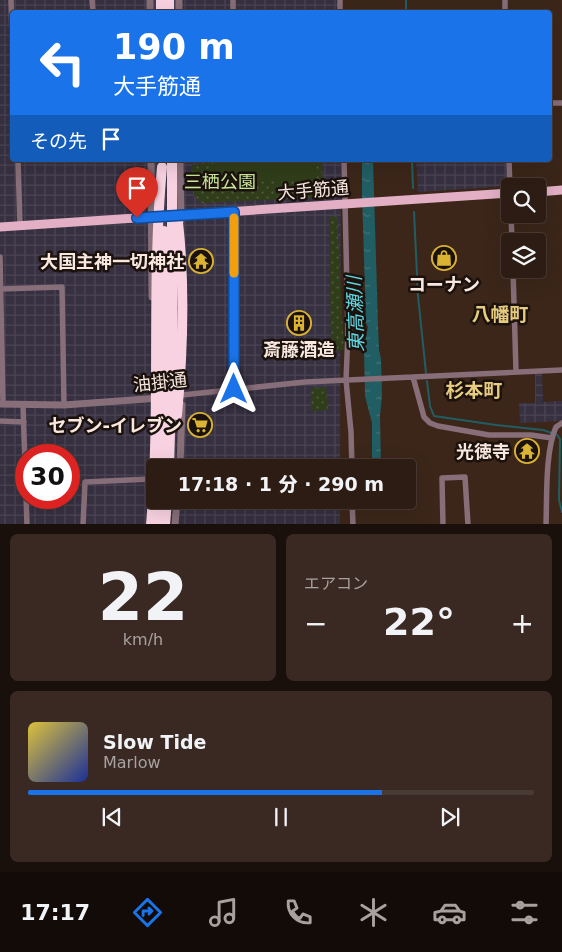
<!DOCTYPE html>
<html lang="ja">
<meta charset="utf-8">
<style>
:root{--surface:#2d1c14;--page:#392922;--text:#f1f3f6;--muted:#a7a1a0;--line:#483a34;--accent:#1a73e8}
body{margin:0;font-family:"DejaVu Sans","Noto Sans JP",sans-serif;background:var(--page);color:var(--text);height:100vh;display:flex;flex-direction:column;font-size:19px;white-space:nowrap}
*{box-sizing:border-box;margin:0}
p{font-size:16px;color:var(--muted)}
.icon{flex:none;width:28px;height:28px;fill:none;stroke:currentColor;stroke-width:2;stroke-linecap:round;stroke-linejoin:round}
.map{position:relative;height:524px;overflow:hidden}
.drawer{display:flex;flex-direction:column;gap:10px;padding:10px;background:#190f0b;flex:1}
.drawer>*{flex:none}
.banner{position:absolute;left:10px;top:10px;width:542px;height:152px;border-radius:5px;box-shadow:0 5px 20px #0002,0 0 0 1px var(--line);background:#1a73e8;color:#fff;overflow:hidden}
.buttons{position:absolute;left:501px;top:178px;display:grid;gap:10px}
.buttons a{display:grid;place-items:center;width:45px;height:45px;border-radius:5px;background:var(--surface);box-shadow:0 5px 20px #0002,0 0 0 1px var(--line);font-size:25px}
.speed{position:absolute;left:15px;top:444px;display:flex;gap:10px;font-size:25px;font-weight:700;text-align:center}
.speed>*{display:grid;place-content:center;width:65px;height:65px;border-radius:50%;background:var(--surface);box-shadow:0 5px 20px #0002,0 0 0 1px var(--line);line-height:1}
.speed .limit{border:8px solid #d22;background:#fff;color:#111}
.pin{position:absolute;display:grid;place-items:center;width:42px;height:42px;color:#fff;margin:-51px -21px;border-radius:50% 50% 50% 0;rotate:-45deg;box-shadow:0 0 5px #0007}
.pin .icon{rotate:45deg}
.me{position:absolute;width:55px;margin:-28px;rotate:0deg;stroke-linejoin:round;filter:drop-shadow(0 0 4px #0008)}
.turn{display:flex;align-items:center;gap:18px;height:105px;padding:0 20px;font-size:22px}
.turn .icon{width:65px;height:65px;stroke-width:2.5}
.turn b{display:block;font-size:35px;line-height:42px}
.then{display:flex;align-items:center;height:48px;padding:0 20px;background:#0003;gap:10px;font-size:19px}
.big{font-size:38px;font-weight:800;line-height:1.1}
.drawer .tile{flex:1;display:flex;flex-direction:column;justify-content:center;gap:8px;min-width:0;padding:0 18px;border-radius:8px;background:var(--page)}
.drawer .dial{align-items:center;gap:0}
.dial b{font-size:65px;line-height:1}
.song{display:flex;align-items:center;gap:15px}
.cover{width:60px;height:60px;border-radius:8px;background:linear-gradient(135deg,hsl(50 70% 55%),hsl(230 70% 35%))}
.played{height:5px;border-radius:2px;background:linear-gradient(90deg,var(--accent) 70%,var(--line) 70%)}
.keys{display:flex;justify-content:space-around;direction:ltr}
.heat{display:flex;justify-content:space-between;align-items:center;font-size:28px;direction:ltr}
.drawer .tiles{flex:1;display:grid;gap:10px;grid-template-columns:1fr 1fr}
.tile:last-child{grid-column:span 2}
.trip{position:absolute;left:146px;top:459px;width:270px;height:50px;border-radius:5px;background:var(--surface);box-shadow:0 5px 20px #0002,0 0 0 1px var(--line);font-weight:800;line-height:50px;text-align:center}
.tabs{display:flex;height:80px;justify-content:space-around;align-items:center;background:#120b08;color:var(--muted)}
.tabs .icon{width:35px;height:35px}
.tabs .on{color:var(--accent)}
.tabs b{font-size:22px;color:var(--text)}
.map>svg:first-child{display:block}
</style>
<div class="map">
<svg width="562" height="525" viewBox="0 0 562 525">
<defs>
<pattern id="industrial-grid" width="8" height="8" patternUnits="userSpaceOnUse" patternTransform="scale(1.25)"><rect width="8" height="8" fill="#363041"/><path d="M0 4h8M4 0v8" fill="none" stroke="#4a4453"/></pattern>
<pattern id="grass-dots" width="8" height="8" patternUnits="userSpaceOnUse" patternTransform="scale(1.25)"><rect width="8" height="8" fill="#303d1a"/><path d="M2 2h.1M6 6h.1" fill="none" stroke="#4f593b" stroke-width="1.8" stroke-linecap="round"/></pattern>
<pattern id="water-ripples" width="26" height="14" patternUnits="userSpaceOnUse" patternTransform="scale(1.25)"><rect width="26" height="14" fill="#215e64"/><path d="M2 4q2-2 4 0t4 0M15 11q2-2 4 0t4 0" fill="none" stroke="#42757a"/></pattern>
</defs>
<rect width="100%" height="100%" fill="#3c261a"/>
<!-- industrial -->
<path fill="url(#industrial-grid)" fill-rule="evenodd" d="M0 0H342V12H12V160H341L340 467 155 468V500H340V524H0ZM26 455H69V498H26Z
M416 160H507L508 186 418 192Z
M535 374H542L543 402 562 401V421L520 423 519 403H535Z"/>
<!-- grass -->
<path fill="url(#grass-dots)" d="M200 160H322L323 197 201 203 193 194 192 165 200 164Z
M329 216 337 217 344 350 331 351Z
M326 387 328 410 311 411V388Z"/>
<!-- garden -->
<path fill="#303d1a" d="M214 160H313L314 174 307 180 215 182Z"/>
<!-- water -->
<path fill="url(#water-ripples)" d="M362 160H373L378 325 379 350 381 359 382 395 380 416 381 467H372V423L365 396 364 348 368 327 366 323 362 193Z"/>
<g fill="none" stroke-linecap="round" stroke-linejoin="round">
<!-- stream -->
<path stroke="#215e64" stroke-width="2" d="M406 0V12
M412 160 413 188
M414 212 418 296 426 373
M229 226 230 383
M427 381 430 406 434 416 496 425 543 430 557 435 560 439 559 500 562 512"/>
<!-- minor -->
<path stroke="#876e78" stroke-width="5.5" d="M11 0 12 39
M92 0 93 12
M340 0V12
M505 0V12
M233 12V0
M550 103H562
M18 160 20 225
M344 160 348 332 346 380 351 432 352 468
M509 160 510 189
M511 214 512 241
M0 257 3 404
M513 269 516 372
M1 289 62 287 64 405
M413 377 424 417 430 423 438 426 489 435H531L552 438
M234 389V212
M182 395 305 382 562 370
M23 405 27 525
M0 421 24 422
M352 500 353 525
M83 525 85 482 151 479
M443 525 442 478 465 477 468 525
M546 525C547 498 545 451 556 427L562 423"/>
<!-- tertiary -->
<path stroke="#876e78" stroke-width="7" d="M150 0V12
M179 0V12
M151 160 152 297
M180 160 181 220
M0 404 64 405 160 398
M180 468 182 405
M175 525 177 500"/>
<!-- primary -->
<path stroke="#e3afc5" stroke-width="9" d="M538 192 562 190
M0 227 510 193"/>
<!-- motorway -->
<path stroke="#f8d2e1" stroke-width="10" d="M161 0V12
M169 0V12
M157 525 159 500
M165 525 167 500"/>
<!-- motorway-bridge -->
<path stroke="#f8d2e1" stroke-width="10" d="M177 415C183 351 185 286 178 222
M161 467 165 348 164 231
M169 468 172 360V160
M151 525C161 405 151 286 162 167"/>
</g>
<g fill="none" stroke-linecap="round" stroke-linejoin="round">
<defs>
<path id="route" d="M137 218 234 212V389"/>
</defs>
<!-- route casing -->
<use href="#route" stroke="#114b97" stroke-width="12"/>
<!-- route -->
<use href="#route" stroke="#1a73e8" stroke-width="9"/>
<!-- slow -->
<path stroke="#f59e0b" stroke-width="9" d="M234 273V218"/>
</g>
<!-- icons -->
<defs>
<symbol id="shop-ring" viewBox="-11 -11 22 22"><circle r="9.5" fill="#1c120d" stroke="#dab333" stroke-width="1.5"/><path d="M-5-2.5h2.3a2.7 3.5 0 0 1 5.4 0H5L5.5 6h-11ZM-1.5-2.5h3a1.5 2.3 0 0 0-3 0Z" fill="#dab333"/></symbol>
<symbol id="temple-ring" viewBox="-11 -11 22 22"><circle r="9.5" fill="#1c120d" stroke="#dab333" stroke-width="1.5"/><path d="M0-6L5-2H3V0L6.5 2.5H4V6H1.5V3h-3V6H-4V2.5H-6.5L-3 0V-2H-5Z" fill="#dab333"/></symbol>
<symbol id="building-ring" viewBox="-11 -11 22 22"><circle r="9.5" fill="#1c120d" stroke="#dab333" stroke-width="1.5"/><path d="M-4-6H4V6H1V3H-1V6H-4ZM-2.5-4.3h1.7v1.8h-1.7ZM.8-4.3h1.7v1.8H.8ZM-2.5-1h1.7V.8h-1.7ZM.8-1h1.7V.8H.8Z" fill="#dab333"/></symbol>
<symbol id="supermarket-ring" viewBox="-11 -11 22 22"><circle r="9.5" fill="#1c120d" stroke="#dab333" stroke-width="1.5"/><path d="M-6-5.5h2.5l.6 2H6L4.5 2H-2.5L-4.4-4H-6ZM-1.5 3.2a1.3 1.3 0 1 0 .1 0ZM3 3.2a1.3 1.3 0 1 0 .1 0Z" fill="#dab333"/></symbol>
</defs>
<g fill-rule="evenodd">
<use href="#shop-ring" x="430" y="244" width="28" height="28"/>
<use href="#temple-ring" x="187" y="247" width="28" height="28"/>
<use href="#building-ring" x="285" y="309" width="28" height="28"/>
<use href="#supermarket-ring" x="186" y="411" width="28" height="28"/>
<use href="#temple-ring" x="513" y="437" width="28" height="28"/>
</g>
<g text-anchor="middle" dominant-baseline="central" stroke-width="5" stroke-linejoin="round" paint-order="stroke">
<!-- park labels -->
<g font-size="18" fill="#c8e798" stroke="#1c120d">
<text x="220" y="181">三栖公園</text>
</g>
<!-- street labels -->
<g font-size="18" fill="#f8e8e0" stroke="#1c120d">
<text transform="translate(313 190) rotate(-5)">大手筋通</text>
<text transform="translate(160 382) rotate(-6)">油掛通</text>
</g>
<!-- poi labels -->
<g font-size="18" font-weight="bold" fill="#f8e8e0" stroke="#1c120d" text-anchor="end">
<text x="184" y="261">大国主神一切神社</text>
<text x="444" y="284" text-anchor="middle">コーナン</text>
<text x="299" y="349" text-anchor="middle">斎藤酒造</text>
<text x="182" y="425">セブン-イレブン</text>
<text x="510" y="451">光徳寺</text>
</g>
<!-- water labels -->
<g font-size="19" font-style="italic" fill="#60d8e3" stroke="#1c120d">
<text transform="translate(355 314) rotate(-92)">東高瀬川</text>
</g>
<!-- neighbourhood labels -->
<g font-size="19" font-weight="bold" fill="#e7cc80" stroke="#1c120d">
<text x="500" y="314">八幡町</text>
<text x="474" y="390">杉本町</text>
</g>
</g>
</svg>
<div class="buttons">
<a><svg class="icon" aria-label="search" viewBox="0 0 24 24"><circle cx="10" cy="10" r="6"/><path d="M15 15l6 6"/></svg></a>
<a><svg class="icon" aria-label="layers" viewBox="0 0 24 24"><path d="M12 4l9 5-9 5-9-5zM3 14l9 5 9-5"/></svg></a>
</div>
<div class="speed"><div class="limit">30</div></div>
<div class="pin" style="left:137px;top:218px;background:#d93025"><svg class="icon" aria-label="arrive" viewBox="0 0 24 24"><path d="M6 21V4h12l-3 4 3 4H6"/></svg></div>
<svg class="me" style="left:234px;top:389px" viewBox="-20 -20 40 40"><path d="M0-17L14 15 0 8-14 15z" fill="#1a73e8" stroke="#fff" stroke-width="4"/></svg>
<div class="trip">17:18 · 1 分 · 290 m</div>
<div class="banner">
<div class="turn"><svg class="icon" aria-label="left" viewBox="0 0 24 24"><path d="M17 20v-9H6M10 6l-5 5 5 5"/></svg><div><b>190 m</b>大手筋通</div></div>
<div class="then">その先<svg class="icon" aria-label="arrive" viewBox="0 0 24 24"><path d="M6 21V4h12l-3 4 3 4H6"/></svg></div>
</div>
</div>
<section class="drawer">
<div class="tiles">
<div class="tile dial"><b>22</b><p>km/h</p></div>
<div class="tile"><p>エアコン</p>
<div class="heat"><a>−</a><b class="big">22°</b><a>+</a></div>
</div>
<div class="tile">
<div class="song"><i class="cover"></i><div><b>Slow Tide</b><p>Marlow</p></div></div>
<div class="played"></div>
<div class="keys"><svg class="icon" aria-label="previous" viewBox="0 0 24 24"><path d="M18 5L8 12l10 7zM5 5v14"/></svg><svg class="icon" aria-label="pause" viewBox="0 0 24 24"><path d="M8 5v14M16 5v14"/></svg><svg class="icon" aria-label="next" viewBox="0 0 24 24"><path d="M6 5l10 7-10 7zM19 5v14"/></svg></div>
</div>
</div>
</section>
<nav class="tabs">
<b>17:17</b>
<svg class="icon on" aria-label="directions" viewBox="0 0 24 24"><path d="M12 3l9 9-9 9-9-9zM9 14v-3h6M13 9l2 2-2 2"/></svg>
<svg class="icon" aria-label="music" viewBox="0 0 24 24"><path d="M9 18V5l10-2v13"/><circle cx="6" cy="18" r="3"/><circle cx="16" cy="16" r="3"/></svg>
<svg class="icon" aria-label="phone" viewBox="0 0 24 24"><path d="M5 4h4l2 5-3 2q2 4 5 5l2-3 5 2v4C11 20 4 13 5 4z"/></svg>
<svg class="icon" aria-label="climate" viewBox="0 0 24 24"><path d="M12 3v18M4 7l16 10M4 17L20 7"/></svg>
<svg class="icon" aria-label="car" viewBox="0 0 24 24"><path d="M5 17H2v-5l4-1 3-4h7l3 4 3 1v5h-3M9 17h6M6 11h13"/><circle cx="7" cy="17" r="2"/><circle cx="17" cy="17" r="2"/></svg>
<svg class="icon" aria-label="filters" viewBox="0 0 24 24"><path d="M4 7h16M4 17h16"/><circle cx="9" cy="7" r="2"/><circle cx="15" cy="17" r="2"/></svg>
</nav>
